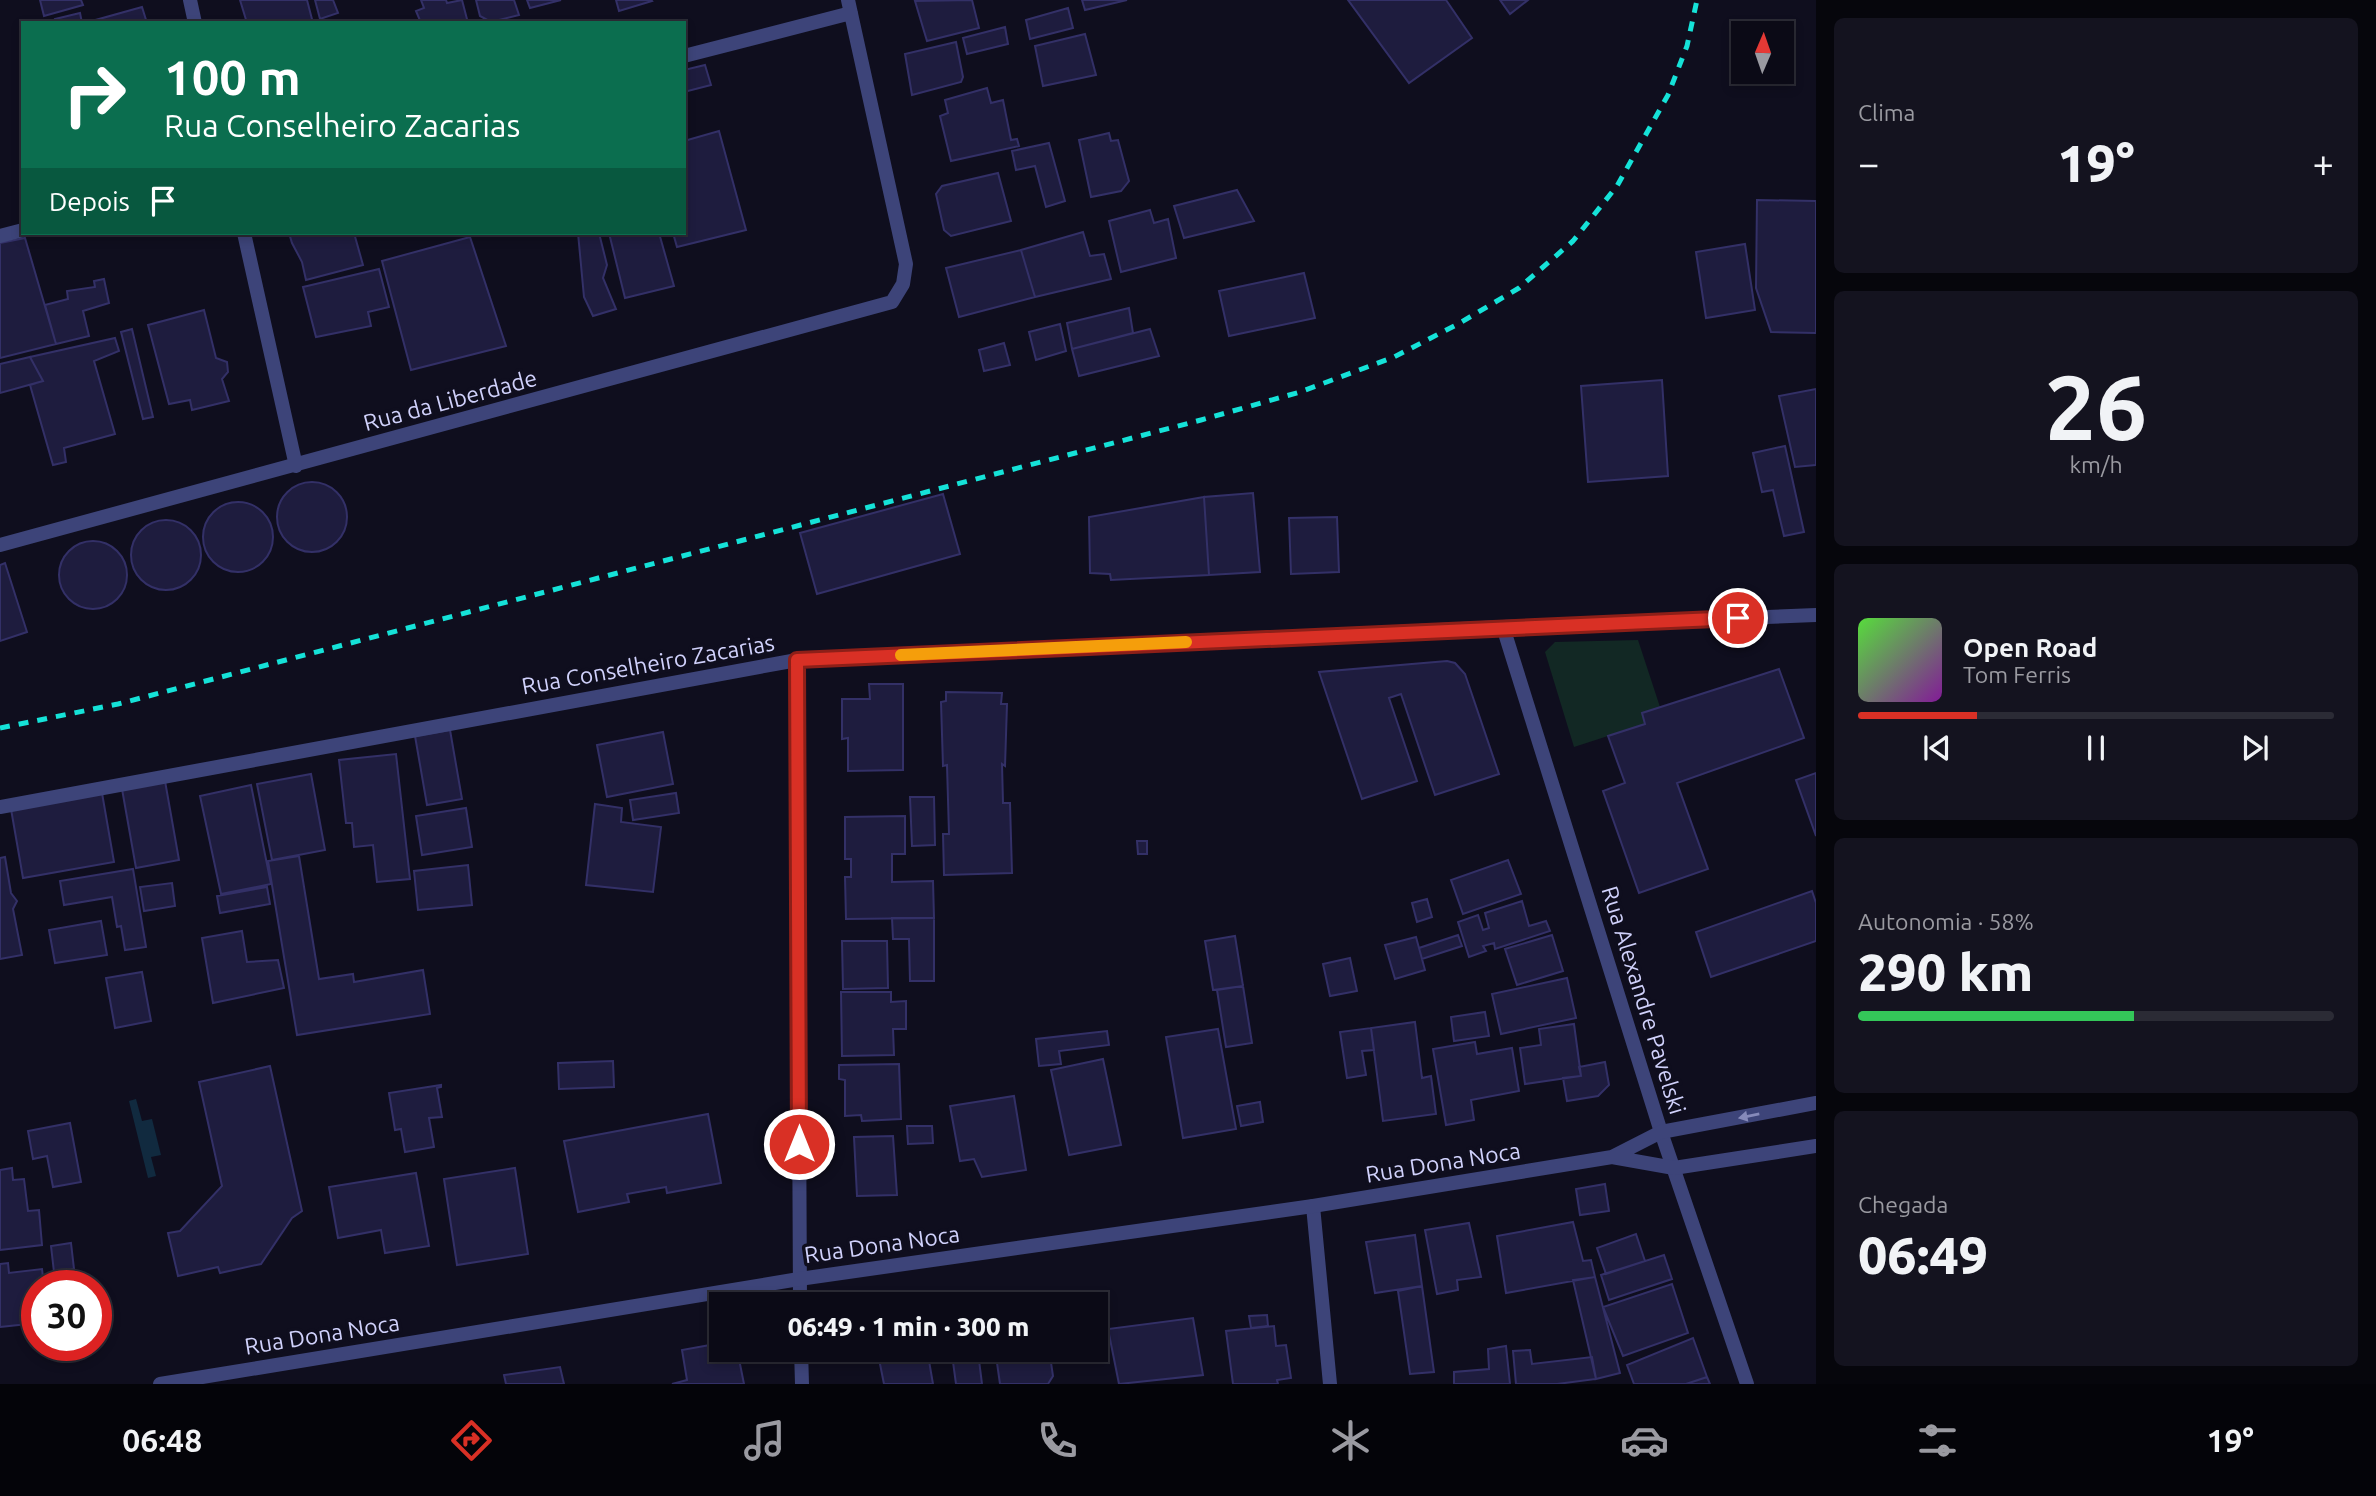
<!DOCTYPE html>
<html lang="pt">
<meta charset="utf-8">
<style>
:root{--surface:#0b0a16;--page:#14131f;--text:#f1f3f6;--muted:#9a9aa1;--line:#2b2b35;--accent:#d93025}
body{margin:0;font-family:Ubuntu,sans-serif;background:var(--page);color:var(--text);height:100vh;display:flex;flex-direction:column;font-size:26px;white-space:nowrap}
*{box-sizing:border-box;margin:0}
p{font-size:23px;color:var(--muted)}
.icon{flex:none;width:38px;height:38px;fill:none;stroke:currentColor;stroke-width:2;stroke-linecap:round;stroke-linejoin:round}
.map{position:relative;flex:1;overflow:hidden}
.drawer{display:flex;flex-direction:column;gap:18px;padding:18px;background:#06060c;width:560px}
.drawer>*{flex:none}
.banner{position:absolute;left:21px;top:21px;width:665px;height:214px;border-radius:0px;box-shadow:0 4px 10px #0003,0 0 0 2px var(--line);background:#0b6e4f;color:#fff;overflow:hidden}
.needle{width:46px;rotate:2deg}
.buttons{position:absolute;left:1731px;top:21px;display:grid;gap:14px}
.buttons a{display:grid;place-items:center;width:63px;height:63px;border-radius:0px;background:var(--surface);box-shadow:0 4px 10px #0003,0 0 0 2px var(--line);font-size:35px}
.speed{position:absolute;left:21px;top:1270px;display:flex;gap:14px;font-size:35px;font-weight:700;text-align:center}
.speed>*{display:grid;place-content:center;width:91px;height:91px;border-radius:50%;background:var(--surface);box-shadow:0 4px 10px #0003,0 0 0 2px var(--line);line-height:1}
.speed .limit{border:10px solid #d22;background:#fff;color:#111}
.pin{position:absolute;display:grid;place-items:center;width:60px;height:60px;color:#fff;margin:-30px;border:4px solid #fff;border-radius:50%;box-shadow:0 2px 7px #0007}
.me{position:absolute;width:77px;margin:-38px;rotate:0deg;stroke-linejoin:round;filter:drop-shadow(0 0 5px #0008)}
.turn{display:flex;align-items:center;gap:24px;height:147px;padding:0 28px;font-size:32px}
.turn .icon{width:91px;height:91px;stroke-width:2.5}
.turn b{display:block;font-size:49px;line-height:60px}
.then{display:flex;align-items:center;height:66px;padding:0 28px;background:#0003;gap:14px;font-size:26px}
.big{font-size:52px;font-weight:800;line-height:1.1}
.drawer .card{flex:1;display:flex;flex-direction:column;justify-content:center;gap:10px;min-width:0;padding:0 24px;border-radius:10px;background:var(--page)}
.drawer .dial{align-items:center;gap:0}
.dial b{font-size:91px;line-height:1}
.song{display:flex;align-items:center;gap:21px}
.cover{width:84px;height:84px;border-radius:10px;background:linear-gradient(135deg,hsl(110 70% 55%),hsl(290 70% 35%))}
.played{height:7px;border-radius:4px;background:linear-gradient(90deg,var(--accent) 25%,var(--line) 25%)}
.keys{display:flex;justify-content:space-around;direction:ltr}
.heat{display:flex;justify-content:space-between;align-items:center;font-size:38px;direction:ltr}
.charge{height:10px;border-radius:5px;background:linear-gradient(90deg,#34c759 58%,var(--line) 0)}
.trip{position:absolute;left:709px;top:1292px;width:399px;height:70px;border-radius:0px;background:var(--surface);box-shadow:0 4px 10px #0003,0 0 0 2px var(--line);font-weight:800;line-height:70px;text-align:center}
.dock{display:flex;height:112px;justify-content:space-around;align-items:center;background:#040409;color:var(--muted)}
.dock .icon{width:49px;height:49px}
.dock .current{color:var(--accent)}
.dock b{font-size:32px;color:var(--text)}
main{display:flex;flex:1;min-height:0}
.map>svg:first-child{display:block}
</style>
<main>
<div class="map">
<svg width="1816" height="1384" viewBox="0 0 1816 1384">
<rect width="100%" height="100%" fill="#0f0e1e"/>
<!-- green -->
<path fill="#122824" d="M1638 640 1660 707 1642 713 1645 724 1574 747 1545 652 1555 642Z"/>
<!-- water -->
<path fill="#112a3f" d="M136 1099 142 1121 152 1119 161 1155 151 1157 156 1176 148 1178 129 1101Z"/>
<!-- building -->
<path fill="#1e1c3e" stroke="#333067" stroke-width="2" d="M40 0H81L83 5 44 16Z
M240 0H307L313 23H247Z
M315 0H333L338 13 320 19Z
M421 0H446L447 3 462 0 468 23H421L416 11 424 8Z
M476 0H514L519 15 491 22 480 16Z
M527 0H561L530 8Z
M616 0H651L652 1 619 11Z
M972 0 979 28 927 41 915 1Z
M1082 0H1127L1085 10Z
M1348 0H1446L1472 38 1409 83Z
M1500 0H1528L1510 14Z
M142 7 147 23H93L92 21Z
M1068 8 1073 28 1030 39 1026 20Z
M80 13 82 23H56L55 19Z
M1005 27 1008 44 967 54 963 38Z
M1085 34 1096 75 1043 86 1035 46Z
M956 42 963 77 961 82 912 95 905 54Z
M705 65 711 85 684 92V70Z
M987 88 991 103 1003 100 1011 140 1017 139 1019 146 951 161 940 116 948 113 945 100Z
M719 131 746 230 677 247 673 233H684V209L687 208 684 199V141Z
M1109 133 1111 141 1118 140 1129 181 1121 191 1091 197 1079 140Z
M1049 143 1065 201 1046 207 1035 166 1016 170 1012 151Z
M998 173 1011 221 951 236 944 230 936 194 942 186Z
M1237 190 1254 221 1184 238 1174 206Z
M1757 200 1816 201V333L1771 332 1756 288Z
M1150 210 1154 223 1168 219 1176 258 1121 272 1109 221Z
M1083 232 1090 256 1104 254 1111 279 1035 297 1021 250Z
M289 233H354L363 265 306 280 302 262 292 243Z
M578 233H599L607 265 603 278 616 309 593 316 584 297Z
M609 233H659L674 286 625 298Z
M470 237 506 346 411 370 382 261Z
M25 238 56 344 0 358V243Z
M1745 244 1755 310 1706 318 1696 252Z
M1021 250 1035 297 959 317 946 268Z
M379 269 389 307 368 312 371 326 316 337 303 287Z
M1304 273 1315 318 1229 336 1219 291Z
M104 279 109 303 83 311 89 336 56 344 45 305 68 299 67 291 95 287 94 281Z
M1129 308 1133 333 1072 349 1067 323Z
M204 310 216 358 227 362 228 372 222 379 229 401 192 410 190 400 169 404 148 325Z
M1060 324 1066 351 1036 360 1029 332Z
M132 329 153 417 143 419 121 332Z
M1150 329 1159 356 1079 376 1072 349Z
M115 338 119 351 94 361 115 434 64 448 66 462 53 465 30 385 43 381 30 357Z
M1004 343 1010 365 984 371 979 350Z
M30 357 43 381 0 393V364Z
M1662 380 1668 476 1588 482 1581 386Z
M1816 389V465L1795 467 1779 396Z
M1785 446 1804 532 1784 536 1773 490 1762 492 1753 453Z
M277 517a35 35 0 1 1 70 0a35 35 0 1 1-70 0Z
M1253 493 1260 572 1209 575 1204 497Z
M943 494 960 554 817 594 800 533Z
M1204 497 1209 575 1111 580 1110 574 1090 573 1089 517Z
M203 537a35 35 0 1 1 70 0a35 35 0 1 1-70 0Z
M1337 517 1339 572 1291 574 1289 518Z
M131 555a35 35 0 1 1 70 0a35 35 0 1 1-70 0Z
M59 575a34 34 0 1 1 68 0a34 34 0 1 1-68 0Z
M5 563 27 632 0 641V565Z
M1447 661 1455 663 1465 674 1499 774 1435 795 1401 694 1389 698 1417 781 1362 799 1319 672Z
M1779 669 1804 738 1677 783 1708 869 1639 893 1603 791 1625 783 1608 736 1645 724 1642 713Z
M869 684H903V770L848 771V738L842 739V699H870Z
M946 692 1002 693 1001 704H1007L1005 766 1002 764 1003 803H1010L1012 873 944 875 943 834H949L947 765 943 766 941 702 946 701Z
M450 730 462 799 427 805 415 736Z
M663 732 673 784 607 797 597 745Z
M396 754 410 879 377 882 373 845 354 847 352 823H346L339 760Z
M1816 773V836L1796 780Z
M311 774 325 850 272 860 257 784Z
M165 781 179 860 136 868 122 789Z
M251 785 271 884 221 894 200 796Z
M102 793 114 862 23 878 11 809Z
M676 793 679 813 633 820 630 800Z
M910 797H934L935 845 912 846Z
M595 804 622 808 621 822 661 827 653 892 586 885Z
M466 808 472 847 422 855 416 816Z
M905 816V854H892V882L933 881 934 918 846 919 845 877H851V859H845V817Z
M1137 841H1147V854H1138Z
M299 856 319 979 353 974 354 982 423 970 430 1014 297 1035 268 861Z
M5 857 11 893 17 901 13 909 22 955 0 959V858Z
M1508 860 1521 894 1463 914 1451 880Z
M468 865 472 905 418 910 414 871Z
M133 869 146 947 125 950 121 926 117 927 112 897 64 905 60 881Z
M172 883 175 906 144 911 140 887Z
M267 887 270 904 220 913 217 896Z
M1812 891 1816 903V941L1711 977 1696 932Z
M1427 899 1432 917 1417 922 1412 903Z
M1522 901 1529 926 1546 921 1550 931 1495 949 1494 943 1483 946 1486 951 1469 957 1458 922 1478 915 1483 930 1489 928 1485 913Z
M892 918H934V981H910L909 939H893Z
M101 921 107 955 55 963 49 930Z
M242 931 247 962 278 960 284 988 213 1003 202 938Z
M1458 935 1462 946 1422 959 1419 948Z
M1552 935 1563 971 1517 985 1505 949Z
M1235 936 1243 986 1213 990 1205 941Z
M1416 937 1425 970 1395 979 1385 945Z
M842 941H887L888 988 843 989Z
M1350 958 1357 991 1330 996 1323 964Z
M142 972 151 1021 115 1028 106 978Z
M1567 978 1576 1018 1501 1034 1492 994Z
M1243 986 1252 1043 1226 1047 1217 990Z
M841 992H891V1002L906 1001V1029H893L894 1055 842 1056Z
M1485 1012 1489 1036 1454 1041 1451 1017Z
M1415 1022 1422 1078 1431 1076 1436 1114 1383 1121 1371 1028Z
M1574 1024 1581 1076 1525 1084 1520 1048 1541 1045 1539 1029Z
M1371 1028 1374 1050 1362 1051 1366 1075 1347 1078 1340 1032Z
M1218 1029 1236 1129 1183 1138 1166 1037Z
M1107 1031 1109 1045 1059 1051 1061 1064 1039 1066 1036 1039Z
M1475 1042 1477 1054 1512 1048 1519 1091 1471 1100 1474 1120 1446 1125 1433 1049Z
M1103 1059 1121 1145 1069 1155 1051 1070Z
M613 1061 614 1087 559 1089 558 1063Z
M1605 1062 1609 1085 1598 1096 1567 1101 1563 1078 1581 1076 1579 1067Z
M899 1064 901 1119 862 1121 861 1115 845 1116V1080L839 1079V1065Z
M270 1066 302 1211 292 1218 261 1264 220 1273 218 1267 178 1276 168 1233 180 1231 222 1186 199 1082Z
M441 1085V1087L437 1088 442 1117 429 1118 434 1147 405 1152 401 1129 395 1130 389 1093Z
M1014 1096 1026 1170 982 1177 974 1159 960 1161 950 1106Z
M1260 1102 1263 1122 1241 1126 1237 1106Z
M708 1114 721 1183 667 1193 666 1187 627 1194 629 1202 578 1212 564 1141Z
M70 1123 81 1182 53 1187 47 1156 33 1159 28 1131Z
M907 1126H932L933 1143 908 1144Z
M893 1136 897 1195 857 1196 854 1137Z
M12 1168 13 1180 24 1179 28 1211 39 1210 42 1245 0 1250V1170Z
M515 1168 528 1254 457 1265 444 1179Z
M416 1173 429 1246 385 1253 381 1230 338 1238 329 1187Z
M1605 1184 1609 1211 1580 1215 1576 1189Z
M1573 1222 1583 1261 1591 1260 1595 1277 1506 1293 1497 1236Z
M1469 1223 1481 1277 1457 1280 1458 1290 1437 1294 1425 1230Z
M1636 1234 1645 1261 1606 1274 1597 1248Z
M1415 1235 1422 1286 1375 1293 1366 1242Z
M71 1243 74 1269 54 1272 51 1246Z
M1664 1255 1672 1279 1609 1300 1601 1275Z
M8 1263 9 1273 42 1269 44 1286H37V1323L0 1327V1264Z
M1595 1277 1620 1373 1596 1379 1573 1280Z
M1672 1284 1688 1333 1623 1356 1603 1307Z
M1422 1286 1434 1372 1410 1374 1398 1291Z
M1034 1295 1035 1304H989L988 1300Z
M1267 1315 1268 1326 1251 1328 1249 1316Z
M1193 1318 1203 1375 1119 1384 1108 1329Z
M1274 1326 1276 1346 1286 1345 1291 1378 1277 1380 1278 1384H1233L1226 1331Z
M1693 1338 1707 1377 1686 1384H1634L1627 1365Z
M721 1343V1349H737L744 1384H672L687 1380 682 1350Z
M1506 1346 1510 1384H1454V1372L1489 1369 1488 1349Z
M877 1349H927L933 1384H884Z
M995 1349H1049L1053 1376 1048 1384H1000Z
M1530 1350 1532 1364 1592 1357 1596 1379 1557 1384H1516L1513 1351Z
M979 1360 982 1384H956L953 1362Z
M560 1367 564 1384H506L504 1375Z
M1707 1377 1710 1384H1686Z"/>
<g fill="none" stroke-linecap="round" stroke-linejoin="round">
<!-- minor -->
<path stroke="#3d4479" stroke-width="14" d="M190 0 195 23
M684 56 851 13
M244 233 296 466
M0 236 23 230
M0 545 892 302 903 284 906 264 848 0
M1503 627 1661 1132 1747 1384
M797 660 800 1304
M0 807 797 660 1503 627 1816 615
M1313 1206 1330 1384
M801 1349 802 1384"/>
<!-- tertiary -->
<path stroke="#3d4479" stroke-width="14" d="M1612 1157 1674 1168 1816 1146
M160 1384 799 1279 1313 1206 1612 1157 1661 1132 1816 1103"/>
<!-- rail -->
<path stroke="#15e2d8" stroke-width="5" stroke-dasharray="10 9" stroke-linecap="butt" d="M0 728 118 704 1201 420 1300 392 1394 357 1458 324 1519 288 1573 241 1617 186 1668 95 1687 46 1697 0"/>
</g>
<!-- one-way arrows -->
<defs><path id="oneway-solid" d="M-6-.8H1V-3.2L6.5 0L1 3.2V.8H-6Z" transform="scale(1.75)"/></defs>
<use fill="#868aba" href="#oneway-solid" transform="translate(1749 1116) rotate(169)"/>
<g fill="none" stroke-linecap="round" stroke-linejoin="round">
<defs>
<path id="route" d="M799 1144 797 660 1738 618"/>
</defs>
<!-- route casing -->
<use href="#route" stroke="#8d1f18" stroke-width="18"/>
<!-- route -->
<use href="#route" stroke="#d93025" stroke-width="12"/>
<!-- slow -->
<path stroke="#f59e0b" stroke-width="12" d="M901 655 1186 642"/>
</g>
<g text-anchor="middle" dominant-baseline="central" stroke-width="7" stroke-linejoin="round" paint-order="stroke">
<!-- street labels -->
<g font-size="23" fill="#d0d1fb" stroke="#0f0e1e">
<text transform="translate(450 400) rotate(-15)">Rua da Liberdade</text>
<text transform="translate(648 664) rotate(-10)">Rua Conselheiro Zacarias</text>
<text transform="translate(1644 1000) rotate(73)">Rua Alexandre Pavelski</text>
<text transform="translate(1443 1162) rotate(-9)">Rua Dona Noca</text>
<text transform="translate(882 1244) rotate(-8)">Rua Dona Noca</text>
<text transform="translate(322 1334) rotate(-9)">Rua Dona Noca</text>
</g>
</g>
</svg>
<div class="buttons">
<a><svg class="needle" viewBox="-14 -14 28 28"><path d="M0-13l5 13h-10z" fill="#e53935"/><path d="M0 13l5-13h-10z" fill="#9a9aa1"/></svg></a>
</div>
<div class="speed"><div class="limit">30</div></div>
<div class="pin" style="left:1738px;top:618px;background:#d93025"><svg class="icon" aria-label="arrive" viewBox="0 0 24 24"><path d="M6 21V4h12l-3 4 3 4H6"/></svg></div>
<svg class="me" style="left:799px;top:1144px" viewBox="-20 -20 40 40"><circle r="17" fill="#d93025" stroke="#fff" stroke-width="3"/><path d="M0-11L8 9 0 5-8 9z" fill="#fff"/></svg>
<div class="trip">06:49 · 1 min · 300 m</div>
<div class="banner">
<div class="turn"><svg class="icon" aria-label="right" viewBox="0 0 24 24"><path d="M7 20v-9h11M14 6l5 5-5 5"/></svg><div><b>100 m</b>Rua Conselheiro Zacarias</div></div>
<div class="then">Depois<svg class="icon" aria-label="arrive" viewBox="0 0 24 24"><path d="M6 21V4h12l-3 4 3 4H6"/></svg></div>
</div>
</div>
<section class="drawer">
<div class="card"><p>Clima</p>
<div class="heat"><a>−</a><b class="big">19°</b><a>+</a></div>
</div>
<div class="card dial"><b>26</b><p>km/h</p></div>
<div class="card">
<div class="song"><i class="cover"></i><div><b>Open Road</b><p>Tom Ferris</p></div></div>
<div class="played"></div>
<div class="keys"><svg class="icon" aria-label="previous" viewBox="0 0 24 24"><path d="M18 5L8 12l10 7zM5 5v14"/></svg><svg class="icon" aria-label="pause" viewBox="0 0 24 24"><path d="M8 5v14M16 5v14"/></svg><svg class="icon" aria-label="next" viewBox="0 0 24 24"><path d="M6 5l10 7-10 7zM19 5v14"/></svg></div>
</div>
<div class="card"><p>Autonomia · 58%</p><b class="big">290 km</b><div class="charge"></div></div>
<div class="card"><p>Chegada</p><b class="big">06:49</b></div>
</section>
</main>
<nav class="dock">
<b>06:48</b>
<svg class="icon current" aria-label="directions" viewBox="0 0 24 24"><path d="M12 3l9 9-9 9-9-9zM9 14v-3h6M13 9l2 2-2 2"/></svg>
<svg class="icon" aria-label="music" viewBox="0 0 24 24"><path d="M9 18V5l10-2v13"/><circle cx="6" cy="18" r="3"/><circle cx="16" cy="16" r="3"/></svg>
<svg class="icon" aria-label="phone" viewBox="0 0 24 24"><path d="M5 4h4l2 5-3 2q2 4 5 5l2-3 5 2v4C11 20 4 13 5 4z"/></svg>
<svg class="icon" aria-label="climate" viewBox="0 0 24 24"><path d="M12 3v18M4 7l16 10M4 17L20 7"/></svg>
<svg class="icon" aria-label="car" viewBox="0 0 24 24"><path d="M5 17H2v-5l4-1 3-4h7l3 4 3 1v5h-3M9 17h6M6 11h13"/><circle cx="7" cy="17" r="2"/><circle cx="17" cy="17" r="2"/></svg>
<svg class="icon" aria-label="filters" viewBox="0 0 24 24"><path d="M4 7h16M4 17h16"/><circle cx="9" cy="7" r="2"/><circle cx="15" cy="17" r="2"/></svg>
<b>19°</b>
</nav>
